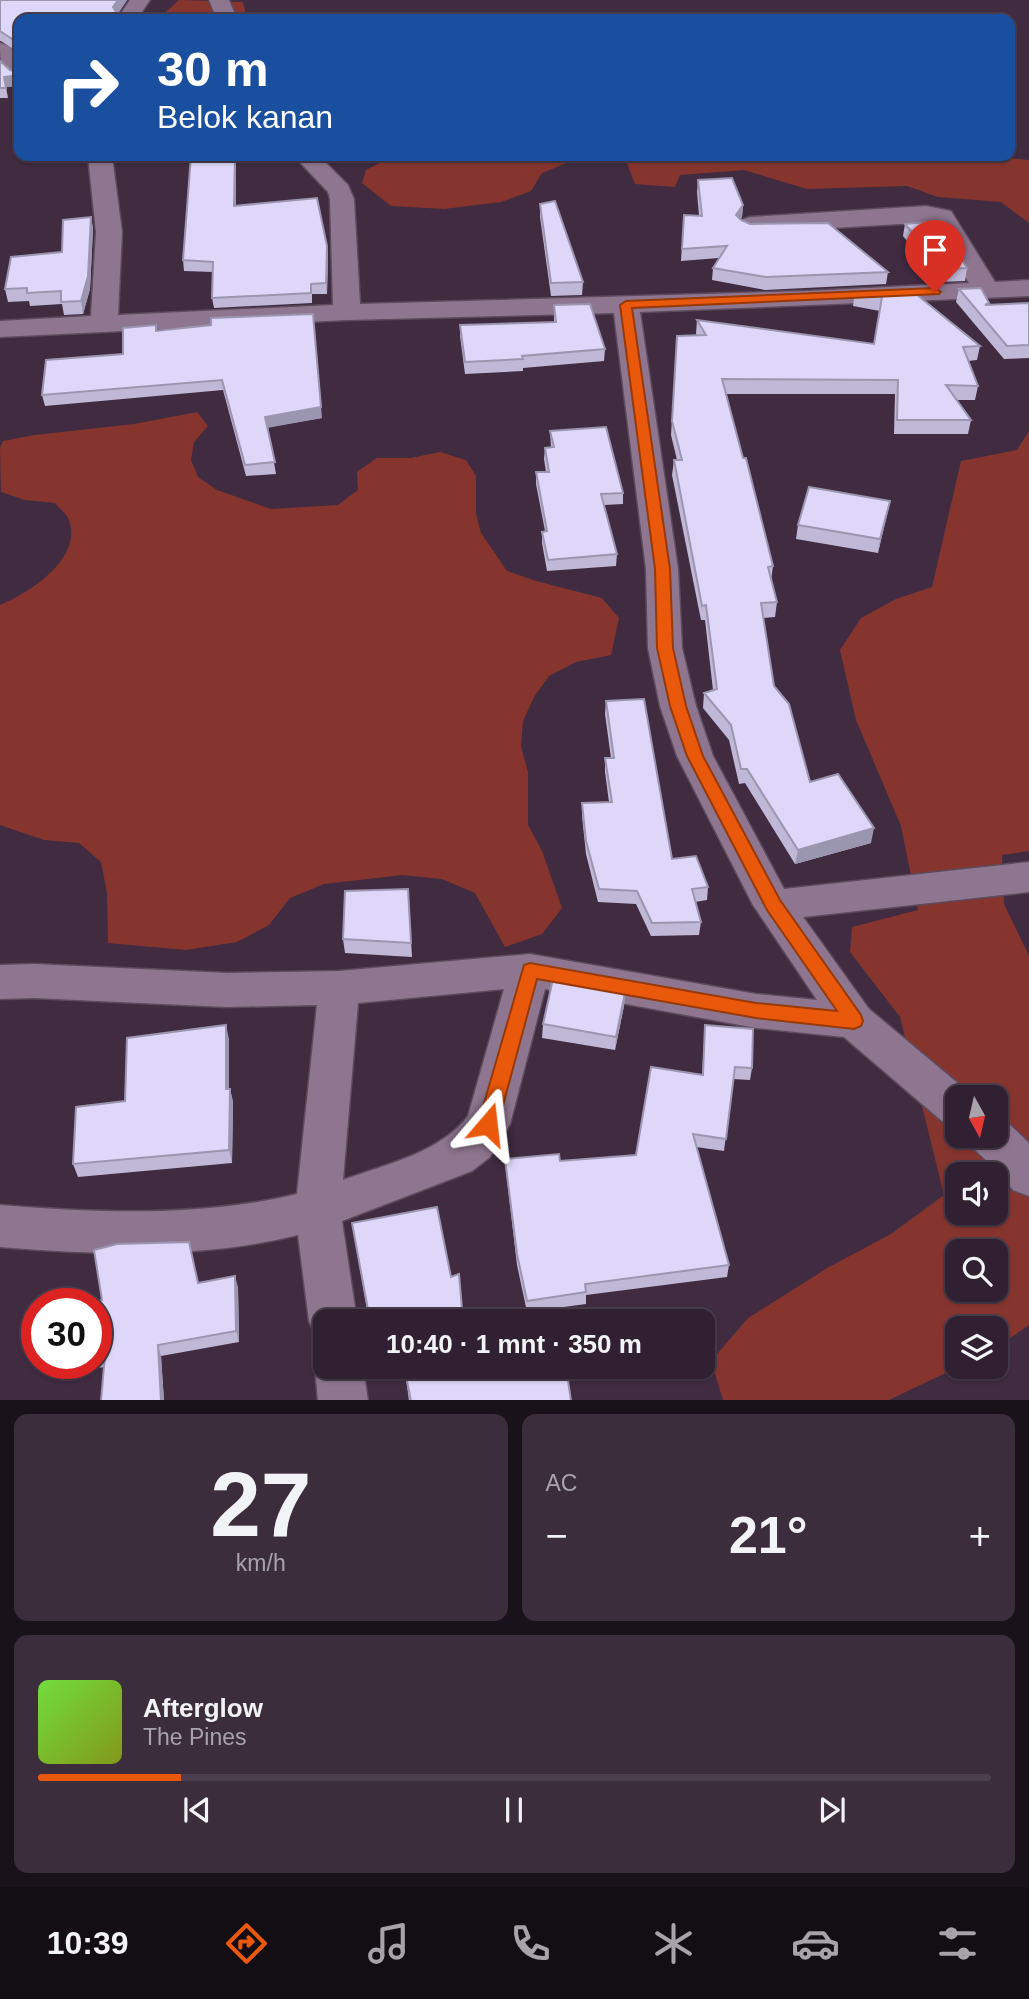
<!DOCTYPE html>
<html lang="id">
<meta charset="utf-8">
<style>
:root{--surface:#302031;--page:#3c2d3d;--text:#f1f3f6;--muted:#a8a3ab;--line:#4b3e4d;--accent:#ea580c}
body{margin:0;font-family:Helvetica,sans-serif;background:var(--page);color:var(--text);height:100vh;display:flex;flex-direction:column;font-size:26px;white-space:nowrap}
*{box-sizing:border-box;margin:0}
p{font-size:23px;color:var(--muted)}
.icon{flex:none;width:38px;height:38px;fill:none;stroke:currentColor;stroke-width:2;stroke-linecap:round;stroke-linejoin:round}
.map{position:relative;height:1400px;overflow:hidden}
.drawer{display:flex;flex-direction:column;gap:14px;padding:14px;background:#1a121b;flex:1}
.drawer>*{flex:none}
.hud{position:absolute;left:14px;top:14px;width:1001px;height:147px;border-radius:14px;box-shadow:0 2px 5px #0004,0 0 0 2px var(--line);background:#1a4fa0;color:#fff;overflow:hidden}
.needle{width:46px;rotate:172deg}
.fabs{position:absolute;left:945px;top:1085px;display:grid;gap:14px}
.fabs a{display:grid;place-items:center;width:63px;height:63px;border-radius:14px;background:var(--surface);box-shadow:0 2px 5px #0004,0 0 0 2px var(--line);font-size:35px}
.speed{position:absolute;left:21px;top:1288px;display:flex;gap:14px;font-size:35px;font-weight:700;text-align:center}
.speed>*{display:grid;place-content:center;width:91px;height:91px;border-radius:50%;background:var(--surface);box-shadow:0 2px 5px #0004,0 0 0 2px var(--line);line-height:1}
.speed .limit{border:10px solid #d22;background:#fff;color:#111}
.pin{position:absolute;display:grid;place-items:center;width:60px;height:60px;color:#fff;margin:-72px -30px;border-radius:50% 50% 50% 0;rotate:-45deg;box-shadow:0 0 7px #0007}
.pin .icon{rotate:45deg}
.me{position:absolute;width:77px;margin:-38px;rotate:17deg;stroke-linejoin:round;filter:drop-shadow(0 0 5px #0008)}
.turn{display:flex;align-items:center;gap:24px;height:147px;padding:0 28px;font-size:32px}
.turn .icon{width:91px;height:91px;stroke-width:2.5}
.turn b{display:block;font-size:49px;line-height:60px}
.big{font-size:52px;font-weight:800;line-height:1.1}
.drawer .widget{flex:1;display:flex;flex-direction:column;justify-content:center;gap:10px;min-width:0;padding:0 24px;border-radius:14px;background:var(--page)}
.drawer .dial{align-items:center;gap:0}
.dial b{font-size:91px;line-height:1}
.song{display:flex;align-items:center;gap:21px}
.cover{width:84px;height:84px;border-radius:10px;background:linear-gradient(135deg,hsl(100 70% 55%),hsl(70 70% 35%))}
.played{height:7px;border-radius:4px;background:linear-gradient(90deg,var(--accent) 15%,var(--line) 15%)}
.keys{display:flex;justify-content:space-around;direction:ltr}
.heat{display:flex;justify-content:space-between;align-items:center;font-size:38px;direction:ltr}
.drawer .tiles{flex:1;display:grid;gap:14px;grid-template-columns:1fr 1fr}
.widget:last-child{grid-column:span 2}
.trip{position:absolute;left:313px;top:1309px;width:402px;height:70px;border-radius:14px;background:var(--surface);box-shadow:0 2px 5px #0004,0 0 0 2px var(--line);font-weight:800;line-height:70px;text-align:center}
.tab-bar{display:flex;height:112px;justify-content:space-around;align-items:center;background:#130d14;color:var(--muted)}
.tab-bar .icon{width:49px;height:49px}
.tab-bar .selected{color:var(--accent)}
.tab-bar b{font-size:32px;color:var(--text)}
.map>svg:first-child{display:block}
</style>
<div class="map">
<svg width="1029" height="1401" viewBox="0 0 1029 1401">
<rect width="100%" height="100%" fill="#402b41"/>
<!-- green -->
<path fill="#86352e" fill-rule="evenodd" d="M179 0 243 2 247 19H158Z
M393 156H983L1029 160V223L1001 202 938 197 907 186 807 189 744 170 680 175 675 187 635 184 627 163 579 158 542 173 531 191 501 202 444 209 391 206 362 183 366 170Z
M197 412 208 426 194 442 191 460 198 477 217 490 271 509 338 505 358 490 357 472 377 458H411L440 452 466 460 476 476V514L481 533 507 571 536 581 602 598 619 618 611 655 576 662 549 676 534 697 523 721 521 746 528 772V825L542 851 562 908 542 934 505 947 475 893 442 879 402 875 324 884 290 898 269 925 237 942 186 950 108 943 107 893 101 862 79 843 44 840 0 825V605C29 593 83 559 69 520 67 514 59 508 55 503L25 500 1 492 0 448 3 441 34 435 134 424Z
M1029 431V851L1002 855 1004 904 1029 956V1325L996 1348V1328H957L958 1367 889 1400H723L711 1361 748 1318 829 1267 891 1234 944 1195 900 1017 850 952 852 927 918 910 901 826 856 720 840 650 861 618 896 599 932 587 961 461 1017 450ZM957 1097H996V1136H957ZM957 1174H996V1213H957ZM957 1251H996V1290H957Z"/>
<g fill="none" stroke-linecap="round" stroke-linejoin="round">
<defs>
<path id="minor" d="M130 0H150L137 19H117Z
M209 0H229L237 19H217Z
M0 43C19 47 19 63 19 80 0 75 0 59 0 43Z
M88 156H112L122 232 118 315 333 305 330 199 328 192 294 156H319L348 185 354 199 360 304 807 291 969 283 933 222 750 233 741 230 737 225 741 220 750 217 926 206 951 211 995 282 1029 280V296L640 312 678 569 682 648 696 706 713 756 784 889 1029 862V892L803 917 869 1009 972 1095 974 1097H957V1127L942 1121 844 1037 756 1028 545 989 510 1124 490 1157 472 1171 342 1221 357 1321H326V1341L316 1337 309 1321 298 1235C201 1259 99 1255 0 1247V1205C98 1213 200 1217 297 1194L317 1005 227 1007 34 998 0 999V965L34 964 227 973 339 971 530 954 756 994 817 1000 753 905 677 756 660 706 648 648 646 569 614 313 347 320 0 337V321L91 316 96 232ZM504 989 468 1116C440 1153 386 1164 343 1180L358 1003Z
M996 1118 1007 1122 1029 1143V1196L1013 1190 999 1172 975 1150 969 1136H996Z
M326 1349V1367H363L368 1401H318L315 1367 322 1350Z"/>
</defs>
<!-- minor casing -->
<use href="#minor" stroke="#5c4a5d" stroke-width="3"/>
<!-- minor -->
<use href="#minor" fill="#8f7690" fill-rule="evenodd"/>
</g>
<!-- wall -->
<path fill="#bfb9d7" d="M0 0H127L117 15 19 19 16 51 1 41H0Z
M0 61 10 70 16 72 19 70V86L6 87 8 98H0Z
M191 156H236V206L327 246 328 256 327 294H312V303L214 308 212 298 213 272 184 271 183 260Z
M698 180 743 205 742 217 740 219 741 220 888 272 886 284 765 290 712 280 713 268 719 258 681 261 684 215H699L697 192Z
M540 204 583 282 582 295 551 296 540 217Z
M91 217 93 229 90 289 83 314 64 315 62 304 30 306 29 301 8 302 5 289 62 252Z
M905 224 967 268 965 281 940 282 903 236Z
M959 289 989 303V305L1029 303V358L1004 359 956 302Z
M911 290 980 346 977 360 968 361 978 386 975 400H956L971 420 968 434H894L895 394H726L773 566 771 581 777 602 775 617 763 618 774 686 810 782 871 843 795 864 745 783 739 784 729 740 703 708 704 693 713 690 705 620H701L672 475 674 460H677L671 435 677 336 697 335 696 334 697 320 874 344 880 311 853 306 855 292Z
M554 305 605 349 604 361 523 368V371L465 374 460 336V325L554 322Z
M157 330 322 418 268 427 276 474 246 476 223 390 45 406 42 395 123 354Z
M550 431 623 493V504L604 505 617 554 616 566 547 571 542 543V532L545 531 536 484V472H546L544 459 545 448 551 447Z
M890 501 878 553 796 539 798 525Z
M606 701 672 859 708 887 707 900 695 902 701 922 699 935 651 936 636 904 598 902 586 854 582 816V803L609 802 605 772V758H611L605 714Z
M408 889 412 957 345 953 343 939Z
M625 993 624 1006 615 1050 542 1038 543 1024Z
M705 1025 752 1068 750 1080 733 1079 724 1151 696 1147 729 1265 727 1277 586 1295V1304L527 1312 517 1265 506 1171 505 1159 560 1161 636 1155 702 1075Z
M229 1039V1089H230L233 1102 232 1163 78 1177 73 1164 125 1101Z
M352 1223 451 1277 462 1309 463 1321H369Z
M198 1283 238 1287 239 1342 161 1356 164 1401H101L104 1367 78 1371 75 1363H96V1304Z
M405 1371 571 1401H409Z"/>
<!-- shaded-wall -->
<path fill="#9b96af" d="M118 0H127L117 15V19H111L113 7Z
M19 75V86L6 87 8 98 4 77Z
M235 156H236V216L234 206Z
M743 205 742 217 735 227 736 215Z
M91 217 93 229 90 289 83 314 81 301Z
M327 246 328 256 327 294 326 283Z
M313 314 322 418 267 428 265 417Z
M890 501 887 515 878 553 880 539Z
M874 828 871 843 795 864 798 850Z
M625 993 624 1006 615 1050 616 1037Z
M226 1025 229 1039V1103L226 1089Z
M230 1089 233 1102 232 1163 229 1150Z
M235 1276 238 1287 239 1342 236 1331Z
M158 1345 161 1356 164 1401H161Z"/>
<!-- building -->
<path fill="#ded7fa" stroke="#9b96af" stroke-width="2" d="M0 0H118L113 7 116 12 111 19H19V68L15 41 0 31Z
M0 61 10 70 16 72 19 70V75L4 77 6 88H0Z
M191 156H235L234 206 317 198 327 246 326 283 311 284V293L212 298 213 262 183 260Z
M732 178 743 205 736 215 741 220 750 224 828 223 888 272 766 277 713 268 727 246 682 249 684 215 702 216 698 180Z
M555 201 583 282 551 283 540 204Z
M91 217 88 276 81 301 61 302V291L27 293V288L5 289 11 257 62 252 63 220Z
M939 221 967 268 943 269 905 224Z
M981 288 989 303 985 305 1029 303V345L1007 346 959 289Z
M911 290 980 346 963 347 978 386 946 385 971 420H897L898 380 722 379 743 458H746L773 566 768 567 777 602 761 603 774 686 789 704 810 782 838 774 874 828 798 850 747 769H741L731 725 704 693 717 689 706 605 702 606 674 460H682L672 421 677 336 706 335 697 320 874 344 882 297 855 292Z
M590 304 605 349 522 356 523 359 465 362 460 325 556 322 554 305Z
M313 314 321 407 265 417 275 462 245 465 222 380 42 395 46 360 123 354V328L156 325V331L211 325V318Z
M606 427 623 493 601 494 617 554 548 560 542 532 547 531 536 472H549L545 448 554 447 550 431Z
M809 487 890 501 880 539 798 525Z
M644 699 672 859 696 856 708 887 692 889 701 922 652 923 637 891 599 889 586 841 582 803 612 802 605 758H614L606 701Z
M408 889 411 943 343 939 345 891Z
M553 979 625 993 616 1037 543 1024Z
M226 1025V1089H230L229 1150 73 1164 76 1107 125 1101 127 1038Z
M705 1025 753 1029 752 1068 735 1067 726 1139 693 1134 729 1265 585 1284 586 1292 527 1301 517 1254 505 1159 559 1154 560 1161 636 1155 651 1067 703 1075Z
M437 1207 451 1277 459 1274 462 1309 380 1321H370L352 1223Z
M189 1242 198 1283 235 1276 236 1331 158 1345 161 1401H101L105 1355 96 1356V1304H83L102 1300 94 1250 117 1244Z
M441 1367H566L571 1401H411L405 1371Z"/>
<!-- route -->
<path fill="#ea580c" stroke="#983908" stroke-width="2" d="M935 288 941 292 939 294 632 308 670 569 673 648 686 706 703 756 780 900 861 1015 863 1021 861 1026 854 1029 756 1018 537 979 498 1124 495 1130 488 1133 481 1130 478 1124 524 965 530 963 756 1003 837 1011 767 910 687 756 670 706 657 648 655 569 620 305 626 301Z"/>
</svg>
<div class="fabs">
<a><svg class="needle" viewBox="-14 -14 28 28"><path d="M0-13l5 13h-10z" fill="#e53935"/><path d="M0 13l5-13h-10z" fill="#a8a3ab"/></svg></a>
<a><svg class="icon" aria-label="sound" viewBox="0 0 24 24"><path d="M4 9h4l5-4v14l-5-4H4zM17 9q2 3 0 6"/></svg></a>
<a><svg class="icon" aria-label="search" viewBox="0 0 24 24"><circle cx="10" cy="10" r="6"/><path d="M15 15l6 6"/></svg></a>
<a><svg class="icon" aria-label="layers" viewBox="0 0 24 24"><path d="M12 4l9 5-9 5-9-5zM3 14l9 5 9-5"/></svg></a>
</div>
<div class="speed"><div class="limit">30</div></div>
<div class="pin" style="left:935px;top:292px;background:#d93025"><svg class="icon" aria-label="arrive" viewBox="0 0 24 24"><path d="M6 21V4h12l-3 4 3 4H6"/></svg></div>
<svg class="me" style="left:488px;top:1124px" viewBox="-20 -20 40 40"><path d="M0-17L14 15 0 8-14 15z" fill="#ea580c" stroke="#fff" stroke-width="4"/></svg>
<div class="trip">10:40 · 1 mnt · 350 m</div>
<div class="hud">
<div class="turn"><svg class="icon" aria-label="right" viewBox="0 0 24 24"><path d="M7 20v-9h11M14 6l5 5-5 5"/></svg><div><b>30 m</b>Belok kanan</div></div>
</div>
</div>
<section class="drawer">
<div class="tiles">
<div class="widget dial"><b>27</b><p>km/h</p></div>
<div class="widget"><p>AC</p>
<div class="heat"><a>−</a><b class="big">21°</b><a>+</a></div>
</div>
<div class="widget">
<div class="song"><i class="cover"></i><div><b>Afterglow</b><p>The Pines</p></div></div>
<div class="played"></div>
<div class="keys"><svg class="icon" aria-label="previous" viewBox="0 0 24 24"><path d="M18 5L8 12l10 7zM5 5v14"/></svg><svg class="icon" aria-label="pause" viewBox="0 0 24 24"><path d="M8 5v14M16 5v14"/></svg><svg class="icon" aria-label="next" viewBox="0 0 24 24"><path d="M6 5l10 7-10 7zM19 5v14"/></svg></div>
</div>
</div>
</section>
<nav class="tab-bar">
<b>10:39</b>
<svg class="icon selected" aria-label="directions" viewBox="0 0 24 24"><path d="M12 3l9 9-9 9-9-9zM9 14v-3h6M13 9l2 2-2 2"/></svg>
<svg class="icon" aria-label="music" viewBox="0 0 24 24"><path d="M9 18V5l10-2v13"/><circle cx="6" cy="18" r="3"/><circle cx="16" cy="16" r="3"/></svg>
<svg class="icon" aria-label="phone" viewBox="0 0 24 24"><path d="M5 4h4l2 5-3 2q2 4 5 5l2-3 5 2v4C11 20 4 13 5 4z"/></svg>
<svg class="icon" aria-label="climate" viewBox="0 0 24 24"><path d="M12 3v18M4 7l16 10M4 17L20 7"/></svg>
<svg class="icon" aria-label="car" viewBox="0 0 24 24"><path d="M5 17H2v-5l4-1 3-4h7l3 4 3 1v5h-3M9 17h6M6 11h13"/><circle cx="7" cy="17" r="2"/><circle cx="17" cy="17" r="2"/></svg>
<svg class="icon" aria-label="filters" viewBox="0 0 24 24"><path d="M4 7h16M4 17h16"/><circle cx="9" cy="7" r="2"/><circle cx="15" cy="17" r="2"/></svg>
</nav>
